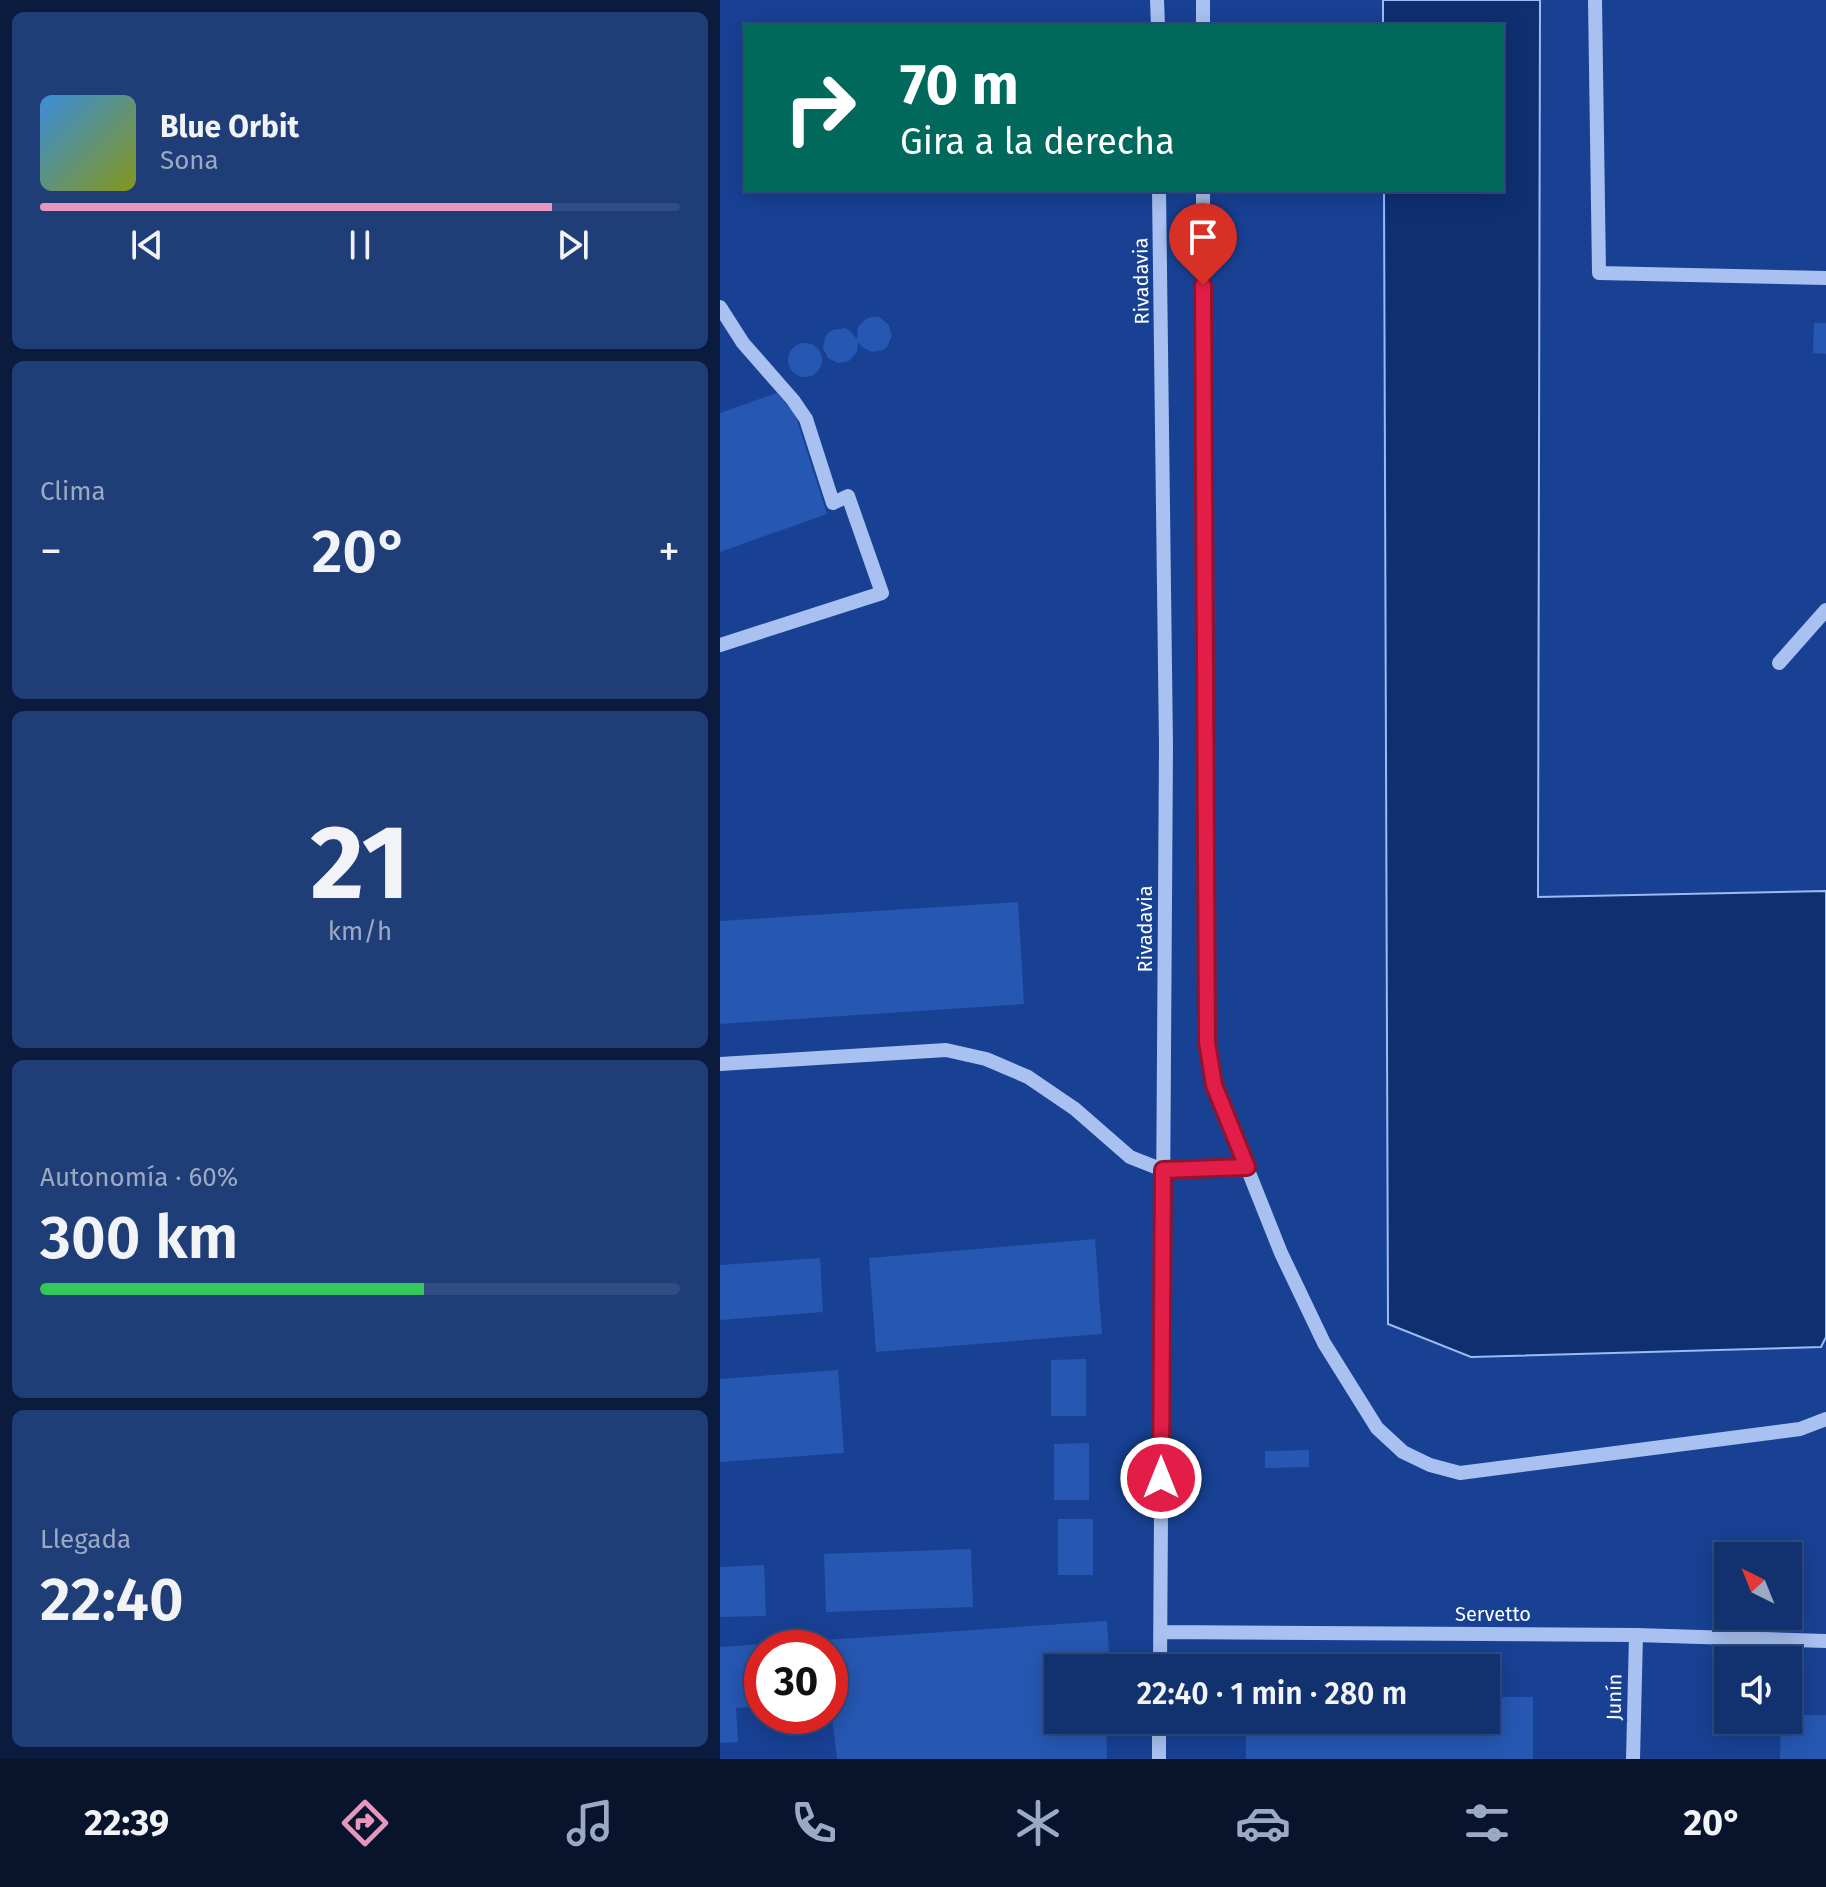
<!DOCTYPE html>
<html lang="es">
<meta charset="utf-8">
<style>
:root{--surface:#12316f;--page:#1f3d77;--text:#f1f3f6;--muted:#9ca9c3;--line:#314c82;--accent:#e797bd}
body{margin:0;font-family:"Fira Sans",sans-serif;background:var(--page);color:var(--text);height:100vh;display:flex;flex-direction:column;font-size:30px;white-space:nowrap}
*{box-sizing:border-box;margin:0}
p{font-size:26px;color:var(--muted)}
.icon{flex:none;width:44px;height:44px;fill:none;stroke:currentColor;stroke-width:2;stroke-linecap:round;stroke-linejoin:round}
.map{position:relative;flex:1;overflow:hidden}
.sheet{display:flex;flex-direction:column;gap:12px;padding:12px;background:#0a1b3d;width:720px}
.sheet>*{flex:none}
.hud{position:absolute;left:24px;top:24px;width:760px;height:168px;border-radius:0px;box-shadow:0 4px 20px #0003,0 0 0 2px var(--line);background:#00695c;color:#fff;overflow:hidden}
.needle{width:52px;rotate:317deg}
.fabs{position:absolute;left:994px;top:1542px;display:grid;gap:16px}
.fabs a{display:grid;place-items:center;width:88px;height:88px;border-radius:0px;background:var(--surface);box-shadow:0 4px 20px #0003,0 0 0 2px var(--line);font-size:40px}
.speed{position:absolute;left:24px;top:1630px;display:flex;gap:16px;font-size:40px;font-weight:700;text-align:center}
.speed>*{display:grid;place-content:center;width:104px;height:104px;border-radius:50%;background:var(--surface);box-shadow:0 4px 20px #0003,0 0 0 2px var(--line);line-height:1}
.speed .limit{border:12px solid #d22;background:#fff;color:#111}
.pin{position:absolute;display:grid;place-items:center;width:68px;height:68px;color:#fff;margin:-82px -34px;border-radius:50% 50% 50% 0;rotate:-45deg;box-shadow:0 0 8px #0007}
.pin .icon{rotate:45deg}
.me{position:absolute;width:88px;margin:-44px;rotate:0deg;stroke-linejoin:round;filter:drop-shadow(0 0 6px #0008)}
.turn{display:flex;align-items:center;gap:28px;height:168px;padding:0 24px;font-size:36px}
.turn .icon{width:104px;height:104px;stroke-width:2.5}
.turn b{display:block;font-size:56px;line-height:68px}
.big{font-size:60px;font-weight:600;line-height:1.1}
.sheet .widget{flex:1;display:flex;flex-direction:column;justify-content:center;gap:12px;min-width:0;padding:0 28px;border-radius:12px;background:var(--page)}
.sheet .dial{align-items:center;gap:0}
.dial b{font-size:104px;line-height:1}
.song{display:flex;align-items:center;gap:24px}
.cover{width:96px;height:96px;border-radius:12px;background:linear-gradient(135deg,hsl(210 70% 55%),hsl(70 70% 35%))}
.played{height:8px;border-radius:4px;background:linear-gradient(90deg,var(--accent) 80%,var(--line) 80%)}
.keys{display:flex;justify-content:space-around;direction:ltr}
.heat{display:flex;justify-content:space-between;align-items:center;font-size:44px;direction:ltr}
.charge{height:12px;border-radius:6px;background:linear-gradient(90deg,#34c759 60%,var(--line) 0)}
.trip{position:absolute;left:324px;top:1654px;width:456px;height:80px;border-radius:0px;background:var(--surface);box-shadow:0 4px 20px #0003,0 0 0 2px var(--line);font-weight:600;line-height:80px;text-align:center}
.dock{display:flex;height:128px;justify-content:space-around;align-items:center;background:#07142c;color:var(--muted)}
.dock .icon{width:56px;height:56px}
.dock .current{color:var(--accent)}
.dock b{font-size:36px;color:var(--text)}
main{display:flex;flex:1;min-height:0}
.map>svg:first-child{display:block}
</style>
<main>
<section class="sheet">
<div class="widget">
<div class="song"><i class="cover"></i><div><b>Blue Orbit</b><p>Sona</p></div></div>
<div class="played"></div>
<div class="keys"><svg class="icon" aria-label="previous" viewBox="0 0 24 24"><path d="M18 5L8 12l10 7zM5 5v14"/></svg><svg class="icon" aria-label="pause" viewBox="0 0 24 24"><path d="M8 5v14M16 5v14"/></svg><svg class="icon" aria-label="next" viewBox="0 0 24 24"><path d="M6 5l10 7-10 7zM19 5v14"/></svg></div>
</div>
<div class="widget"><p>Clima</p>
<div class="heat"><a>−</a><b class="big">20°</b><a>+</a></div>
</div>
<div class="widget dial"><b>21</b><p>km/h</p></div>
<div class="widget"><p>Autonomía · 60%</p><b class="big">300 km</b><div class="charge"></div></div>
<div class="widget"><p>Llegada</p><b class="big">22:40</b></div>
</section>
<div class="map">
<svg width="1106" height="1759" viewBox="0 0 1106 1759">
<rect width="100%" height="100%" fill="#184194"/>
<!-- water -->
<path fill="#0f2f71" stroke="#9bbbf3" stroke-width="2" d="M663 0H820L818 897 1106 891V1337L1101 1347 751 1357 668 1324 664 190H782V26H663Z"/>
<!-- building -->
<path fill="#2657b2" d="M152 317H159L168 324 172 335 167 347 163 350 152 352 142 347 138 342 137 352 129 361 118 363 108 358 103 348 105 338 108 333 113 330 125 328 130 331 137 339 138 327 146 319Z
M1094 323H1106V354L1093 353Z
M68 360a17 17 0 1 1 34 0a17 17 0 1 1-34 0Z
M57 393 75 414 107 514 0 552V413Z
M298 902 304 1004 0 1024V921Z
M375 1239 382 1334 156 1352 149 1258Z
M100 1258 103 1312 0 1320V1265Z
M366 1359V1416H331V1360Z
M118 1370 124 1453 0 1462V1379Z
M369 1443V1500H334V1444Z
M589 1450V1467L545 1468V1451Z
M338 1519H373V1575H338Z
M251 1549 253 1607 106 1612 104 1554Z
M44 1565 46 1616 0 1617V1567Z
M387 1621 390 1668H338V1720H386L387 1759H117L110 1701V1648H42V1706L16 1708 18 1742 0 1743V1647Z
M766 1697H813V1759H526V1720H766Z
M1068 1715H1106V1759H1060L1061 1720H1068Z"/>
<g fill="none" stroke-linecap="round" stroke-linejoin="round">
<!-- minor -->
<path stroke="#a8c1f0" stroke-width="14" d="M437 0 438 26
M483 0V26
M875 0 879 273 1106 278
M439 190 446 746 440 1668
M483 190V476L487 1042 494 1085 561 1253 604 1343 657 1428 683 1452 710 1465 740 1473 1080 1429 1106 1419
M0 307 23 343 73 400 86 419 113 503 128 496 162 593 0 645
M1059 663 1106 610
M0 1064 226 1050 266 1059 308 1077 355 1109 410 1157 443 1170 527 1167
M441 1632 916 1635 1106 1641
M439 1759V1720
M913 1759 916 1635"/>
</g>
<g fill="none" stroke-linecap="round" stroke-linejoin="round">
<defs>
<path id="route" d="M441 1478 443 1170 527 1167 494 1085 487 1042 483 285"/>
</defs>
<!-- route casing -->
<use href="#route" stroke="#92132f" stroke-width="20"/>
<!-- route -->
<use href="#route" stroke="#e11d48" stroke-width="14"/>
</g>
<g text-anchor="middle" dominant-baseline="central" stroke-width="8" stroke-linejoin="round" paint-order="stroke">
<!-- street labels -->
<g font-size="20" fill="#fff" stroke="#184194">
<text transform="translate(421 281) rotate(-91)">Rivadavia</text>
<text transform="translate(425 929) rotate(-90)">Rivadavia</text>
<text x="773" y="1614">Servetto</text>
<text transform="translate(894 1697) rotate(-89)">Junín</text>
</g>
</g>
</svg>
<div class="fabs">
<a><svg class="needle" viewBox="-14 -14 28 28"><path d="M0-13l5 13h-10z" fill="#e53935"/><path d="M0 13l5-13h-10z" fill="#9ca9c3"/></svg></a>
<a><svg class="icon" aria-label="sound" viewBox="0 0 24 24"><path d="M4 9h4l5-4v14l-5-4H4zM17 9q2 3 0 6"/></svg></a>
</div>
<div class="speed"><div class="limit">30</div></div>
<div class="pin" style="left:483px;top:285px;background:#d93025"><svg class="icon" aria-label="arrive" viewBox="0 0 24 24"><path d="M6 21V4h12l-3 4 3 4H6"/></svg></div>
<svg class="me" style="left:441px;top:1478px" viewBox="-20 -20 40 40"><circle r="17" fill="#e11d48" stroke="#fff" stroke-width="3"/><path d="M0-11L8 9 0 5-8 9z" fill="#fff"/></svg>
<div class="trip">22:40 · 1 min · 280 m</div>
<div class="hud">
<div class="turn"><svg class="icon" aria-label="right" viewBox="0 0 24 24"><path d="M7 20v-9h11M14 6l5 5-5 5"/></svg><div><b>70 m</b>Gira a la derecha</div></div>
</div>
</div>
</main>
<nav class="dock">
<b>22:39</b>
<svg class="icon current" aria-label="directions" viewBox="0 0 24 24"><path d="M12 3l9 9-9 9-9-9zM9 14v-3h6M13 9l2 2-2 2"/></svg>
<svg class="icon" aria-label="music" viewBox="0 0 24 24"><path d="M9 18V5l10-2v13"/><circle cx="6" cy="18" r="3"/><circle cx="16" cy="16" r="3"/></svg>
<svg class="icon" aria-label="phone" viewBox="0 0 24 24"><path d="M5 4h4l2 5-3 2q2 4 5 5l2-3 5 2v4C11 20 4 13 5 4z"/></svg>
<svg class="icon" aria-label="climate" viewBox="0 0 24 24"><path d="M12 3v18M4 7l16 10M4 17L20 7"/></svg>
<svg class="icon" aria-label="car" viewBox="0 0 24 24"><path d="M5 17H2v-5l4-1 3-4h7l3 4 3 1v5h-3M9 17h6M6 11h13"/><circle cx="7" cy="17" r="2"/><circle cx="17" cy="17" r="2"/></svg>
<svg class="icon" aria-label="filters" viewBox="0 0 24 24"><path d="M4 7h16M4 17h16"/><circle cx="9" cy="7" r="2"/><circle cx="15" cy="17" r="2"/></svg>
<b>20°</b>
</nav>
